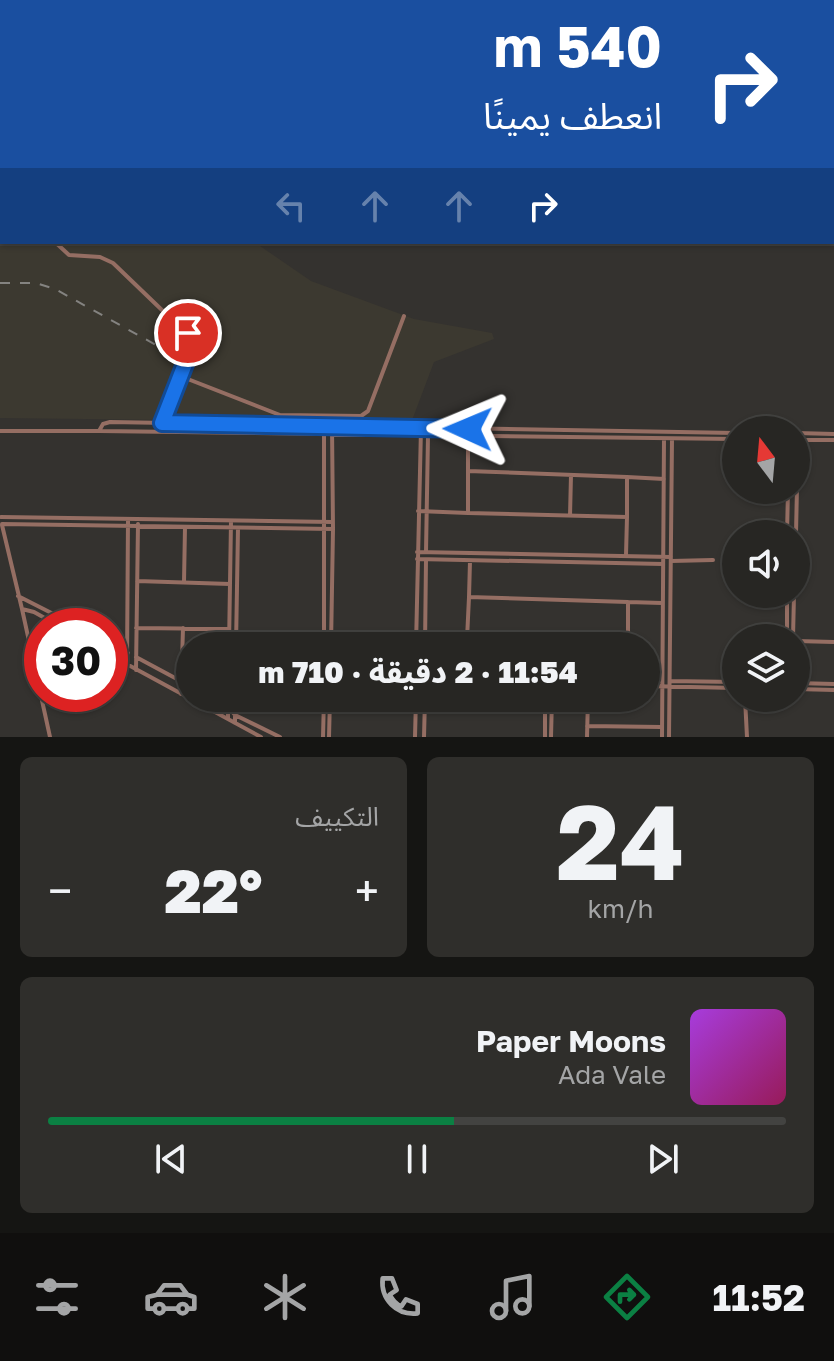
<!DOCTYPE html>
<html lang="ar">
<meta charset="utf-8">
<style>
:root{--surface:#272623;--page:#2f2e2b;--text:#f1f3f6;--muted:#a4a5a6;--line:#434341;--accent:#0b8043}
body{margin:0;font-family:"Golos Text","Noto Sans Arabic",sans-serif;background:var(--page);color:var(--text);direction:rtl;height:100vh;display:flex;flex-direction:column;font-size:30px;white-space:nowrap}
*{box-sizing:border-box;margin:0}
p{font-size:26px;color:var(--muted)}
.icon{flex:none;width:44px;height:44px;fill:none;stroke:currentColor;stroke-width:2;stroke-linecap:round;stroke-linejoin:round}
.map{position:relative;height:737px;overflow:hidden;direction:ltr}
.details{display:flex;flex-direction:column;gap:20px;padding:20px;background:#151513;flex:1}
.details>*{flex:none}
.top-card{position:absolute;left:0px;top:0px;width:834px;height:244px;box-shadow:0 2px 6px #0004,0 0 0 2px var(--line);direction:rtl;background:#1a4fa0;color:#fff;overflow:hidden}
.needle{width:52px;rotate:344deg}
.fabs{position:absolute;left:722px;top:416px;display:grid;gap:16px}
.fabs a{display:grid;place-items:center;width:88px;height:88px;border-radius:50%;background:var(--surface);box-shadow:0 2px 6px #0004,0 0 0 2px var(--line);font-size:40px}
.speed{position:absolute;left:24px;top:608px;display:flex;gap:16px;font-size:40px;font-weight:700;text-align:center}
.speed>*{display:grid;place-content:center;width:104px;height:104px;border-radius:50%;background:var(--surface);box-shadow:0 2px 6px #0004,0 0 0 2px var(--line);line-height:1}
.speed .limit{border:12px solid #d22;background:#fff;color:#111}
.pin{position:absolute;display:grid;place-items:center;width:68px;height:68px;color:#fff;margin:-34px;border:4px solid #fff;border-radius:50%;box-shadow:0 2px 8px #0007}
.me{position:absolute;width:88px;margin:-44px;rotate:271deg;stroke-linejoin:round;filter:drop-shadow(0 0 6px #0008)}
.turn{display:flex;align-items:center;gap:28px;height:168px;padding:0 40px;font-size:36px}
.turn .icon{width:104px;height:104px;stroke-width:2.5}
.turn b{display:block;font-size:56px;line-height:68px}
.lanes{display:flex;align-items:center;height:76px;padding:0 40px;background:#0003;justify-content:center;gap:40px;direction:ltr}
.lanes .off{opacity:.35}
.big{font-size:60px;font-weight:800;line-height:1.1}
.details .widget{flex:1;display:flex;flex-direction:column;justify-content:center;gap:12px;min-width:0;padding:0 28px;border-radius:12px;background:var(--page)}
.details .dial{align-items:center;gap:0}
.dial b{font-size:104px;line-height:1}
.song{display:flex;align-items:center;gap:24px}
.cover{width:96px;height:96px;border-radius:12px;background:linear-gradient(135deg,hsl(280 70% 55%),hsl(330 70% 35%))}
.played{height:8px;border-radius:4px;background:linear-gradient(90deg,var(--accent) 55%,var(--line) 55%)}
.keys{display:flex;justify-content:space-around;direction:ltr}
.heat{display:flex;justify-content:space-between;align-items:center;font-size:44px;direction:ltr}
.details .tiles{flex:1;display:grid;gap:20px;grid-template-columns:1fr 1fr}
.widget:last-child{grid-column:span 2}
.trip{position:absolute;left:176px;top:632px;width:484px;height:80px;border-radius:40px;background:var(--surface);box-shadow:0 2px 6px #0004,0 0 0 2px var(--line);font-weight:800;line-height:80px;text-align:center;direction:rtl}
.tabs{display:flex;height:128px;justify-content:space-around;align-items:center;background:#100f0e;color:var(--muted)}
.tabs .icon{width:56px;height:56px}
.tabs .selected{color:var(--accent)}
.tabs b{font-size:36px;color:var(--text)}
.map>svg:first-child{display:block}
</style>
<div class="map">
<svg width="834" height="737" viewBox="0 0 834 737">
<rect width="100%" height="100%" fill="#34322f"/>
<!-- built -->
<path fill="#3c3930" d="M0 173H2V242H249L260 246 311 281 414 319 492 333 494 339 434 362 411 423 0 418Z"/>
<g fill="none" stroke-linecap="round" stroke-linejoin="round">
<!-- minor -->
<path stroke="#956e63" stroke-width="4" d="M0 2H24
M32 2V0
M67 2V0
M98 2V0
M2 62H0L2 71
M0 95H2
M0 198H2
M55 242 69 255 100 257 113 263 190 337 191 349 162 423
M180 376 280 415 361 416 368 411 404 316
M324 426V646
M0 431H98
M736 433 110 422 103 424 99 431 736 439
M796 433 834 434
M798 440H834
M468 471 627 477
M418 511 468 513V434
M468 513 627 517 626 555
M570 516 571 475
M1 517 332 522
M627 517V477L664 479
M2 524 333 529
M2 525 22 609 50 737
M787 534 788 490
M796 534 798 440
M417 552 671 557
M426 552 428 436
M417 559 663 564
M671 561 713 560
M137 581 230 584
M184 582 185 527
M18 596 77 626
M628 602 662 603
M22 609 34 612 59 626
M136 628 229 629
M425 638 628 642V602L469 597 470 561
M787 638V594
M793 638 794 594
M467 639 469 597
M796 641 834 642
M110 643 128 653
M229 646 231 521
M236 646 238 528
M331 646 333 529 332 426
M416 646 421 428
M425 646 426 560
M110 655 261 737
M136 657 190 686
M127 664 128 519
M136 670 138 524
M646 681H662
M670 681 736 682
M796 683 834 684
M646 686 736 688
M796 689 834 690
M181 694 183 628
M211 698 228 707 235 715 280 737
M235 698V723
M745 698 747 737
M228 718V698
M587 726 661 727
M323 737 324 698
M329 737 330 698
M415 737 416 698
M424 737 425 698
M545 737V698
M551 737 552 698
M587 737 588 698
M662 737 664 439
M669 737 672 439"/>
<!-- tertiary -->
<path stroke="#956e63" stroke-width="5" d="M132 2V0
M0 131H2"/>
<!-- rail -->
<path stroke="#848380" stroke-width="2" stroke-dasharray="10 10" stroke-linecap="butt" d="M832 110H834
M0 235 2 234
M0 283H36L55 289 156 345"/>
</g>
<g fill="none" stroke-linecap="round" stroke-linejoin="round">
<defs>
<path id="route" d="M188 333 192 340V346L162 423 468 429"/>
</defs>
<!-- route casing -->
<use href="#route" stroke="#114b97" stroke-width="20"/>
<!-- route -->
<use href="#route" stroke="#1a73e8" stroke-width="14"/>
</g>
</svg>
<div class="fabs">
<a><svg class="needle" viewBox="-14 -14 28 28"><path d="M0-13l5 13h-10z" fill="#e53935"/><path d="M0 13l5-13h-10z" fill="#a4a5a6"/></svg></a>
<a><svg class="icon" aria-label="sound" viewBox="0 0 24 24"><path d="M4 9h4l5-4v14l-5-4H4zM17 9q2 3 0 6"/></svg></a>
<a><svg class="icon" aria-label="layers" viewBox="0 0 24 24"><path d="M12 4l9 5-9 5-9-5zM3 14l9 5 9-5"/></svg></a>
</div>
<div class="speed"><div class="limit">30</div></div>
<div class="pin" style="left:188px;top:333px;background:#d93025"><svg class="icon" aria-label="arrive" viewBox="0 0 24 24"><path d="M6 21V4h12l-3 4 3 4H6"/></svg></div>
<svg class="me" style="left:468px;top:429px" viewBox="-20 -20 40 40"><path d="M0-17L14 15 0 8-14 15z" fill="#1a73e8" stroke="#fff" stroke-width="4"/></svg>
<div class="trip">11:54 · 2 دقيقة · 710 m</div>
<div class="top-card">
<div class="turn"><svg class="icon" aria-label="right" viewBox="0 0 24 24"><path d="M7 20v-9h11M14 6l5 5-5 5"/></svg><div><b>540 m</b>انعطف يمينًا</div></div>
<div class="lanes"><svg class="icon off" aria-label="left" viewBox="0 0 24 24"><path d="M17 20v-9H6M10 6l-5 5 5 5"/></svg><svg class="icon off" aria-label="ahead" viewBox="0 0 24 24"><path d="M12 20V5M6 11l6-6 6 6"/></svg><svg class="icon off" aria-label="ahead" viewBox="0 0 24 24"><path d="M12 20V5M6 11l6-6 6 6"/></svg><svg class="icon" aria-label="right" viewBox="0 0 24 24"><path d="M7 20v-9h11M14 6l5 5-5 5"/></svg></div>
</div>
</div>
<section class="details">
<div class="tiles">
<div class="widget dial"><b>24</b><p>km/h</p></div>
<div class="widget"><p>التكييف</p>
<div class="heat"><a>−</a><b class="big">22°</b><a>+</a></div>
</div>
<div class="widget">
<div class="song"><i class="cover"></i><div><b>Paper Moons</b><p>Ada Vale</p></div></div>
<div class="played"></div>
<div class="keys"><svg class="icon" aria-label="previous" viewBox="0 0 24 24"><path d="M18 5L8 12l10 7zM5 5v14"/></svg><svg class="icon" aria-label="pause" viewBox="0 0 24 24"><path d="M8 5v14M16 5v14"/></svg><svg class="icon" aria-label="next" viewBox="0 0 24 24"><path d="M6 5l10 7-10 7zM19 5v14"/></svg></div>
</div>
</div>
</section>
<nav class="tabs">
<b>11:52</b>
<svg class="icon selected" aria-label="directions" viewBox="0 0 24 24"><path d="M12 3l9 9-9 9-9-9zM9 14v-3h6M13 9l2 2-2 2"/></svg>
<svg class="icon" aria-label="music" viewBox="0 0 24 24"><path d="M9 18V5l10-2v13"/><circle cx="6" cy="18" r="3"/><circle cx="16" cy="16" r="3"/></svg>
<svg class="icon" aria-label="phone" viewBox="0 0 24 24"><path d="M5 4h4l2 5-3 2q2 4 5 5l2-3 5 2v4C11 20 4 13 5 4z"/></svg>
<svg class="icon" aria-label="climate" viewBox="0 0 24 24"><path d="M12 3v18M4 7l16 10M4 17L20 7"/></svg>
<svg class="icon" aria-label="car" viewBox="0 0 24 24"><path d="M5 17H2v-5l4-1 3-4h7l3 4 3 1v5h-3M9 17h6M6 11h13"/><circle cx="7" cy="17" r="2"/><circle cx="17" cy="17" r="2"/></svg>
<svg class="icon" aria-label="filters" viewBox="0 0 24 24"><path d="M4 7h16M4 17h16"/><circle cx="9" cy="7" r="2"/><circle cx="15" cy="17" r="2"/></svg>
</nav>
